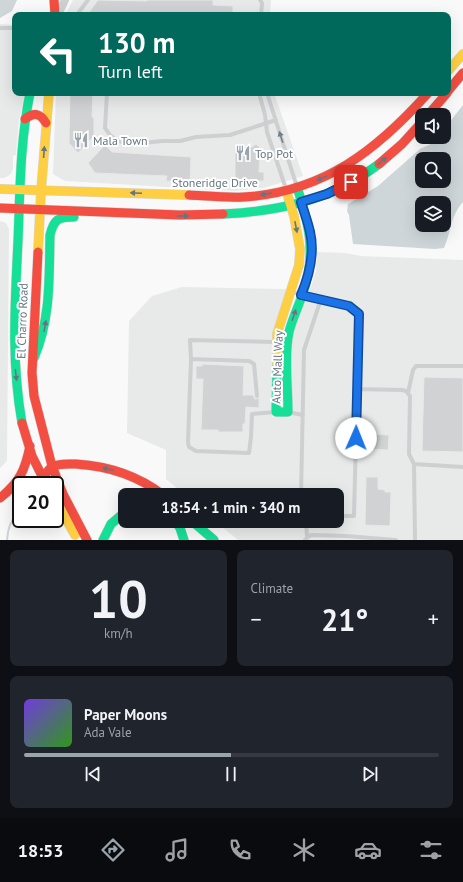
<!DOCTYPE html>
<meta charset="utf-8">
<style>
:root{--surface:#171b24;--page:#20242c;--text:#f1f3f6;--muted:#9ea1a6;--line:#363941;--accent:#99a4ac}
body{margin:0;font-family:"PT Sans",sans-serif;background:var(--page);color:var(--text);height:100vh;display:flex;flex-direction:column;font-size:15px;white-space:nowrap}
*{box-sizing:border-box;margin:0}
p{font-size:13px;color:var(--muted)}
.icon{flex:none;width:22px;height:22px;fill:none;stroke:currentColor;stroke-width:2;stroke-linecap:round;stroke-linejoin:round}
.map{position:relative;height:540px;overflow:hidden}
.side{display:flex;flex-direction:column;gap:10px;padding:10px;background:#0d0f14;flex:1}
.side>*{flex:none}
.banner{position:absolute;left:12px;top:12px;width:439px;height:84px;border-radius:8px;box-shadow:0 4px 16px #0002;background:#00695c;color:#fff;overflow:hidden}
.tools{position:absolute;left:415px;top:108px;display:grid;gap:8px}
.tools a{display:grid;place-items:center;width:36px;height:36px;border-radius:8px;background:var(--surface);box-shadow:0 4px 16px #0002;font-size:20px}
.speed{position:absolute;left:12px;top:476px;display:flex;gap:8px;font-size:20px;font-weight:700;text-align:center}
.speed>*{display:grid;place-content:center;width:52px;height:52px;border-radius:50%;background:var(--surface);box-shadow:0 4px 16px #0002;line-height:1}
.speed .limit{border:2px solid #111;border-radius:6px;background:#fff;color:#111}
.pin{position:absolute;display:grid;place-items:center;width:34px;height:34px;color:#fff;margin:-17px;border-radius:8px;box-shadow:0 2px 6px #0006}
.me{position:absolute;width:44px;margin:-22px;rotate:1deg;stroke-linejoin:round;filter:drop-shadow(0 0 3px #0008)}
.turn{display:flex;align-items:center;gap:14px;height:84px;padding:0 20px;font-size:18px}
.turn .icon{width:52px;height:52px;stroke-width:2.5}
.turn b{display:block;font-size:28px;line-height:34px}
.big{font-size:30px;font-weight:800;line-height:1.1}
.side .card{flex:1;display:flex;flex-direction:column;justify-content:center;gap:6px;min-width:0;padding:0 14px;border-radius:8px;background:var(--page)}
.side .dial{align-items:center;gap:0}
.dial b{font-size:52px;line-height:1}
.song{display:flex;align-items:center;gap:12px}
.cover{width:48px;height:48px;border-radius:6px;background:linear-gradient(135deg,hsl(260 70% 55%),hsl(110 70% 35%))}
.played{height:4px;border-radius:2px;background:linear-gradient(90deg,var(--accent) 50%,var(--line) 50%)}
.keys{display:flex;justify-content:space-around;direction:ltr}
.heat{display:flex;justify-content:space-between;align-items:center;font-size:22px;direction:ltr}
.side .tiles{flex:1;display:grid;gap:10px;grid-template-columns:1fr 1fr}
.card:last-child{grid-column:span 2}
.trip{position:absolute;left:118px;top:488px;width:226px;height:40px;border-radius:8px;background:var(--surface);box-shadow:0 4px 16px #0002;font-weight:800;line-height:40px;text-align:center}
.dock{display:flex;height:64px;justify-content:space-around;align-items:center;background:#090b0e;color:var(--muted)}
.dock .icon{width:28px;height:28px}
.dock .selected{color:var(--accent)}
.dock b{font-size:18px;color:var(--text)}
.map>svg:first-child{display:block}
</style>
<div class="map">
<svg width="463" height="540" viewBox="0 0 463 540">
<rect width="100%" height="100%" fill="#f9f9f9"/>
<!-- built -->
<path fill="#e8e9e9" d="M73 0H271L270 15H65Z
M0 24 15 25V93H25L19 120 16 155 13 156V169L10 175 4 178H0Z
M56 93H274L303 176 264 188 235 191 65 181 53 174Z
M0 221 6 223 9 229 7 461 0 468Z
M317 252 345 253 361 256 463 260V540H238L215 521H337V495H185L166 479V450L127 433 129 321 152 296 182 287 286 289 272 367V417L290 418 291 341 293 327 312 284 316 270Z"/>
<!-- water -->
<path fill="#ced6d9" fill-rule="evenodd" d="M0 0H17L12 11 0 18Z
M463 105V202C449 218 452 230 444 248L435 249 353 244 349 215 347 211 348 204 378 186 420 149 433 143 438 137H444V129ZM422 159H444V181H422ZM422 203H444V225H422Z"/>
<g fill="none" stroke-linecap="round" stroke-linejoin="round">
<!-- stream -->
<path stroke="#ced6d9" stroke-width="2" d="M7 540C8 529 10 522 17 513"/>
</g>
<!-- building -->
<path fill="#d0d2d3" stroke="#e8e8e8" d="M98 0 147 1V0H213V5L233 6V15H87Z
M70 93H93L92 117 94 118V139H91L78 153 69 143Z
M256 144 260 148 259 172H264V181H235V147H252Z
M105 145 112 152 191 157 190 182 166 181 167 176 95 173 88 163Z
M202 364 244 366 243 395H253L255 399 259 398V408L246 407 245 424H243V432H218V430H201L203 379H196V366H202Z
M424 377 463 378V452L422 451Z
M368 434 389 435 388 450 367 449Z
M366 477H378V489L385 490V492H391L390 526 365 525Z"/>
<g fill="none" stroke-linecap="round" stroke-linejoin="round">
<defs>
<path id="fast" d="M223 214C282 211 330 200 379 164
M34 358C51 319 49 277 50 235 54 219 58 217 74 217
M277 365 276 412H288C288 386 284 358 289 332 293 316 301 302 305 286 316 250 308 221 297 187
M22 423C11 361 15 304 18 241 20 191 20 142 30 93
M175 521 180 528 184 540
M192 521 214 540
M103 540 111 524 125 512"/>
<path id="slow" d="M448 71 463 54
M0 189 189 195
M38 252 41 191 49 93
M277 365V334L299 265 300 249 294 216 286 190
M55 499 75 535"/>
<path id="jam" d="M54 0 55 15
M448 91 463 73
M428 115 447 93
M25 119C34 112 40 113 46 123
M379 164 402 144 422 122
M189 195C207 196 226 198 244 197 324 192 377 150 428 93
M0 208 180 215 223 214
M38 252 32 373 34 396 52 466 63 494 87 540
M22 423 32 456 46 484
M43 480C45 475 47 470 52 467 58 463 69 464 76 464 108 466 137 475 163 495
M0 498C20 482 25 470 30 446"/>
</defs>
<!-- fast casing -->
<use href="#fast" stroke="#d5d6d7" stroke-width="10"/>
<!-- slow casing -->
<use href="#slow" stroke="#d5d6d7" stroke-width="10"/>
<!-- jam casing -->
<use href="#jam" stroke="#d5d6d7" stroke-width="10"/>
<!-- lane -->
<path stroke="#cecfd0" stroke-width="4" d="M260 0 262 3 261 15
M79 15V12L88 0
M0 28H15
M107 93 105 128 110 135 116 140 124 143H142L162 141H180L196 137 230 135 276 120
M259 93 265 115 267 132 286 189
M267 93 297 187
M291 291 301 295 349 306 359 314 354 516H337
M191 359 190 340 275 342
M357 389 402 390 406 391 410 396 409 454 414 464 415 540
M408 393 413 370 416 366H463
M257 396 254 364 249 361 191 359 188 442 189 447 196 451 249 453 251 437 252 414 276 412
M288 412 303 415
M414 464 463 467
M301 495 304 350 321 299
M306 521 307 537
M305 540 309 536 312 535 346 536 396 540"/>
<!-- street -->
<path stroke="#cecfd0" stroke-width="8" d="M58 15 65 0"/>
<!-- fast -->
<use href="#fast" stroke="#16e098" stroke-width="9"/>
<!-- slow -->
<use href="#slow" stroke="#ffcf43" stroke-width="9"/>
<!-- jam -->
<use href="#jam" stroke="#f24e42" stroke-width="9"/>
</g>
<!-- one-way arrows -->
<defs><path id="oneway-solid" d="M-6-.8H1V-3.2L6.5 0L1 3.2V.8H-6Z"/></defs>
<use fill="#707f8b" href="#oneway-solid" transform="translate(281 137) rotate(-108)"/>
<g fill="#657683">
<use href="#oneway-solid" transform="translate(44 152) rotate(-86)"/>
<use href="#oneway-solid" transform="translate(382 161) rotate(-39)"/>
<use href="#oneway-solid" transform="translate(322 178) rotate(158)"/>
<use href="#oneway-solid" transform="translate(136 193) rotate(-178)"/>
<use href="#oneway-solid" transform="translate(266 194) rotate(172)"/>
<use href="#oneway-solid" transform="translate(183 216) rotate(-1)"/>
<use href="#oneway-solid" transform="translate(296 227) rotate(79)"/>
<use href="#oneway-solid" transform="translate(294 315) rotate(-71)"/>
<use href="#oneway-solid" transform="translate(45 326) rotate(-80)"/>
<use href="#oneway-solid" transform="translate(16 375) rotate(83)"/>
<use href="#oneway-solid" transform="translate(108 469) rotate(-167)"/>
</g>
<g fill="none" stroke-linecap="round" stroke-linejoin="round">
<defs>
<path id="route" d="M351 182 327 194 301 202C304 212 308 222 310 232 315 253 309 276 301 295L349 306 359 314 356 438"/>
</defs>
<!-- route casing -->
<use href="#route" stroke="#114b97" stroke-width="10"/>
<!-- route -->
<use href="#route" stroke="#1a73e8" stroke-width="7"/>
</g>
<!-- icons -->
<defs>
<symbol id="restaurant-bare" viewBox="-9 -9 18 18"><path d="M-5-6h1v4h1v-4h1v4h1v-4h1v5L-1.5 .5V6h-2V.5L-5-1ZM5-6V6H3V1.5H1.5Q1.5-4 5-6Z" fill="#99a4ac" stroke="#fff" stroke-width="2.5" paint-order="stroke"/></symbol>
</defs>
<g fill-rule="evenodd">
<use href="#restaurant-bare" x="70" y="129" width="22" height="22"/>
<use href="#restaurant-bare" x="232" y="142" width="22" height="22"/>
</g>
<g text-anchor="middle" dominant-baseline="central" stroke-width="4" stroke-linejoin="round" paint-order="stroke">
<!-- poi labels -->
<g font-size="12" fill="#657683" stroke="#fff" text-anchor="start">
<text x="93" y="140">Mala Town</text>
<text x="255" y="153">Top Pot</text>
</g>
<!-- street labels -->
<g font-size="12" fill="#657683" stroke="#fff">
<text x="215" y="182">Stoneridge Drive</text>
<text transform="translate(22 321) rotate(-88)">El Charro Road</text>
<text transform="translate(277 367) rotate(-88)">Auto Mall Way</text>
</g>
</g>
</svg>
<div class="tools">
<a><svg class="icon" aria-label="sound" viewBox="0 0 24 24"><path d="M4 9h4l5-4v14l-5-4H4zM17 9q2 3 0 6"/></svg></a>
<a><svg class="icon" aria-label="search" viewBox="0 0 24 24"><circle cx="10" cy="10" r="6"/><path d="M15 15l6 6"/></svg></a>
<a><svg class="icon" aria-label="layers" viewBox="0 0 24 24"><path d="M12 4l9 5-9 5-9-5zM3 14l9 5 9-5"/></svg></a>
</div>
<div class="speed"><div class="limit">20</div></div>
<div class="pin" style="left:351px;top:182px;background:#d93025"><svg class="icon" aria-label="arrive" viewBox="0 0 24 24"><path d="M6 21V4h12l-3 4 3 4H6"/></svg></div>
<svg class="me" style="left:356px;top:438px" viewBox="-20 -20 40 40"><circle r="19" fill="#fff"/><path d="M0-13L10 11 0 6-10 11z" fill="#1a73e8"/></svg>
<div class="trip">18:54 · 1 min · 340 m</div>
<div class="banner">
<div class="turn"><svg class="icon" aria-label="left" viewBox="0 0 24 24"><path d="M17 20v-9H6M10 6l-5 5 5 5"/></svg><div><b>130 m</b>Turn left</div></div>
</div>
</div>
<section class="side">
<div class="tiles">
<div class="card dial"><b>10</b><p>km/h</p></div>
<div class="card"><p>Climate</p>
<div class="heat"><a>−</a><b class="big">21°</b><a>+</a></div>
</div>
<div class="card">
<div class="song"><i class="cover"></i><div><b>Paper Moons</b><p>Ada Vale</p></div></div>
<div class="played"></div>
<div class="keys"><svg class="icon" aria-label="previous" viewBox="0 0 24 24"><path d="M18 5L8 12l10 7zM5 5v14"/></svg><svg class="icon" aria-label="pause" viewBox="0 0 24 24"><path d="M8 5v14M16 5v14"/></svg><svg class="icon" aria-label="next" viewBox="0 0 24 24"><path d="M6 5l10 7-10 7zM19 5v14"/></svg></div>
</div>
</div>
</section>
<nav class="dock">
<b>18:53</b>
<svg class="icon selected" aria-label="directions" viewBox="0 0 24 24"><path d="M12 3l9 9-9 9-9-9zM9 14v-3h6M13 9l2 2-2 2"/></svg>
<svg class="icon" aria-label="music" viewBox="0 0 24 24"><path d="M9 18V5l10-2v13"/><circle cx="6" cy="18" r="3"/><circle cx="16" cy="16" r="3"/></svg>
<svg class="icon" aria-label="phone" viewBox="0 0 24 24"><path d="M5 4h4l2 5-3 2q2 4 5 5l2-3 5 2v4C11 20 4 13 5 4z"/></svg>
<svg class="icon" aria-label="climate" viewBox="0 0 24 24"><path d="M12 3v18M4 7l16 10M4 17L20 7"/></svg>
<svg class="icon" aria-label="car" viewBox="0 0 24 24"><path d="M5 17H2v-5l4-1 3-4h7l3 4 3 1v5h-3M9 17h6M6 11h13"/><circle cx="7" cy="17" r="2"/><circle cx="17" cy="17" r="2"/></svg>
<svg class="icon" aria-label="filters" viewBox="0 0 24 24"><path d="M4 7h16M4 17h16"/><circle cx="9" cy="7" r="2"/><circle cx="15" cy="17" r="2"/></svg>
</nav>
